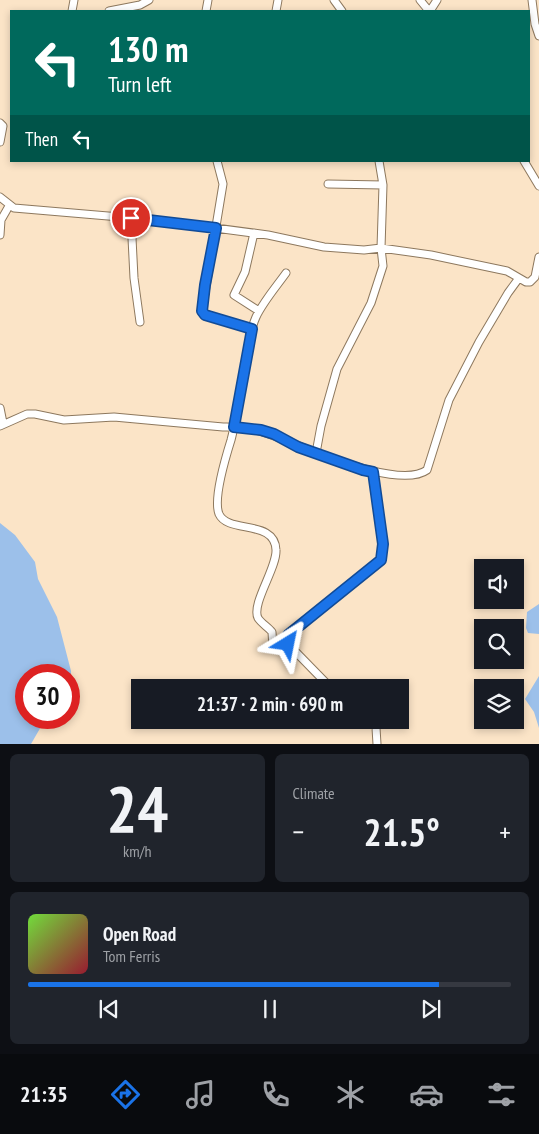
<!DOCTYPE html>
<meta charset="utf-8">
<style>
:root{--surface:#171b24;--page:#20242c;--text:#f1f3f6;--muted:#9ea1a6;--line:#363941;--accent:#1a73e8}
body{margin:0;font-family:"PT Sans Narrow",sans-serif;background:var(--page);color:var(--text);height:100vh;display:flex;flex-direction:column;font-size:19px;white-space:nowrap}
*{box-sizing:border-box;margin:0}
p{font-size:16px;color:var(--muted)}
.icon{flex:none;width:28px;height:28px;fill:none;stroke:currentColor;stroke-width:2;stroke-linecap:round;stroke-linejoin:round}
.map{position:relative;height:744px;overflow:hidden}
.side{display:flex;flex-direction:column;gap:10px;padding:10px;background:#0d0f14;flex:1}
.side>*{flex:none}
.guide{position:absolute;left:10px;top:10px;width:520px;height:152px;border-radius:0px;box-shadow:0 2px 8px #0003;background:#00695c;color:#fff;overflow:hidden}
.fabs{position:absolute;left:474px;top:559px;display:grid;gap:10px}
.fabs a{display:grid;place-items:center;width:50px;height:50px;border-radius:0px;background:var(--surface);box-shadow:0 2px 8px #0003;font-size:25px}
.speed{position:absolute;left:15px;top:664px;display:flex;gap:10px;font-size:25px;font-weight:700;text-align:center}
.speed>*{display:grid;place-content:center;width:65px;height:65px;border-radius:50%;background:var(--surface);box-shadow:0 2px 8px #0003;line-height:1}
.speed .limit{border:8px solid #d22;background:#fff;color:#111}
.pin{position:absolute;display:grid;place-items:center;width:42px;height:42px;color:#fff;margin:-21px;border:2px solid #fff;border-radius:50%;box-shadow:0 1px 5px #0007}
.me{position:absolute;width:55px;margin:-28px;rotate:35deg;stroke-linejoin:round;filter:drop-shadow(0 0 4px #0008)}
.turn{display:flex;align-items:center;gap:18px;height:105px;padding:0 15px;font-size:22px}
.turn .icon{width:65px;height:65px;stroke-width:2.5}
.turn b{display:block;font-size:35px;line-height:42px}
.then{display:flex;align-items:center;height:48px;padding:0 15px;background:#0003;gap:10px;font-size:19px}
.big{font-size:38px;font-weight:600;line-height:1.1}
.side .tile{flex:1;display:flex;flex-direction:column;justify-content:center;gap:8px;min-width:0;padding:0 18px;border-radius:8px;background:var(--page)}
.side .dial{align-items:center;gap:0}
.dial b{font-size:65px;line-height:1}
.song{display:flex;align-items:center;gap:15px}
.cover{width:60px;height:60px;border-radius:8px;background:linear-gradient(135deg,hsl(100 70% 55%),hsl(350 70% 35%))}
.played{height:5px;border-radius:2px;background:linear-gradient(90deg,var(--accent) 85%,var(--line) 85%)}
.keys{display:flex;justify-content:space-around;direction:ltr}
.heat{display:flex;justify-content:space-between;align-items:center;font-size:28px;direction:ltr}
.side .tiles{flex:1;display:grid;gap:10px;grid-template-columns:1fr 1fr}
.tile:last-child{grid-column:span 2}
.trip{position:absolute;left:131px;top:679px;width:278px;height:50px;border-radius:0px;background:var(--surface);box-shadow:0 2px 8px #0003;font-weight:600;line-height:50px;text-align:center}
.tabs{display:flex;height:80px;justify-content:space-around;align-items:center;background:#090b0e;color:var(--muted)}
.tabs .icon{width:35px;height:35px}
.tabs .active{color:var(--accent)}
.tabs b{font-size:22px;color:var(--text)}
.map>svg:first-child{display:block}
</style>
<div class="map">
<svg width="539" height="744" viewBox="0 0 539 744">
<rect width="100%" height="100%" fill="#fbe4c7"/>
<!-- water -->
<path fill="#9cc0ea" d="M0 523 15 535 35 562 38 579 57 617 71 671V680L69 684V675H26V718H46L31 744H0Z
M539 604V634L528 633 526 628 527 612Z
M539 676V728L534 712 525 699Z"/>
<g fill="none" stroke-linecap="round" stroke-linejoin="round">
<defs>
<path id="minor" d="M334 0 342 11
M420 0 429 11
M532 0 535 24 539 36
M72 11 74 0
M109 11 140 5 149 0
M206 11 208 0
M276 11 278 0
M430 11 437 0
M0 123 3 126 0 142
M217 161 223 184 202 311 205 315 252 329
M524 161 539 186
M328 184 383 185
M0 197 14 208 155 220 268 235 324 247 364 250 381 248 431 255 507 271 526 282H530L535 277 539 257
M131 218 134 278 140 322
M254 233 245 272 234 295 259 311
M0 235 1 220 9 206
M286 273C276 287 263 302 256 317 250 330 249 344 246 358 241 385 238 413 231 440 226 456 213 499 219 514 228 534 275 519 276 550 277 568 251 604 258 618 261 623 268 627 272 632L273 648 287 639
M0 408 3 423
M0 426 27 414H35L64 420 114 417 223 427C262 426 282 440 316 453L321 426 337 369 371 303 383 266 381 248 383 185 379 161
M316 453C340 462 405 486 427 470L449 400 479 342 508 293 519 278
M331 688 288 644V635L381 560 383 544 373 472
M372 720 376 728 377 744"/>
</defs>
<!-- minor casing -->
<use href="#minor" stroke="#8d785e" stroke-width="9"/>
<!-- minor -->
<use href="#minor" stroke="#fff" stroke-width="7"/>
</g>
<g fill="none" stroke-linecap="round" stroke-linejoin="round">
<defs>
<path id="route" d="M131 218 216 228 205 285 202 311 205 315 252 329 234 427 261 430 274 434 298 447 363 470 373 472 383 544 381 560 288 635V644"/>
</defs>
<!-- route casing -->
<use href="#route" stroke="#114b97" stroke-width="12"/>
<!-- route -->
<use href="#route" stroke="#1a73e8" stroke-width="9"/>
</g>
</svg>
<div class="fabs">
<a><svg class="icon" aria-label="sound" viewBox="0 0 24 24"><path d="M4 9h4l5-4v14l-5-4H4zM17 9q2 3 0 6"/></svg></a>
<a><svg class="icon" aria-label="search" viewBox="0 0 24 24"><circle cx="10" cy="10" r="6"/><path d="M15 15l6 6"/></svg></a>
<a><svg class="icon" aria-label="layers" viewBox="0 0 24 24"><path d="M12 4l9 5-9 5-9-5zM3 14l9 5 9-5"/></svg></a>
</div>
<div class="speed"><div class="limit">30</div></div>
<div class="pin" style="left:131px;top:218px;background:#d93025"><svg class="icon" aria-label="arrive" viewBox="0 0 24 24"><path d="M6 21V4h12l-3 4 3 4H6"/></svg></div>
<svg class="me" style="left:288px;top:644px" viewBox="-20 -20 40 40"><path d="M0-17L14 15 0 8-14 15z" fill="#1a73e8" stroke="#fff" stroke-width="4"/></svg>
<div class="trip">21:37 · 2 min · 690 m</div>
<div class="guide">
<div class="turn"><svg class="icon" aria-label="left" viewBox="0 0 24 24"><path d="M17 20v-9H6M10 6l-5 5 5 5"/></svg><div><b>130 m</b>Turn left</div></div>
<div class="then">Then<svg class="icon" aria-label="left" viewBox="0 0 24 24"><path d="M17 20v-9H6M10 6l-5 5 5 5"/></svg></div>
</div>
</div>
<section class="side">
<div class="tiles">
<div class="tile dial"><b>24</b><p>km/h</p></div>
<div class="tile"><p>Climate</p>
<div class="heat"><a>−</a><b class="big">21.5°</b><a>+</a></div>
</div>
<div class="tile">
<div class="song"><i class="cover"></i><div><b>Open Road</b><p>Tom Ferris</p></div></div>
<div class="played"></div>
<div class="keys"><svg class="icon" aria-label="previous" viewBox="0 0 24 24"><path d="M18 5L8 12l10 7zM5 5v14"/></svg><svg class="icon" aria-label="pause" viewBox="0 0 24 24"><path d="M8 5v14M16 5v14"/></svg><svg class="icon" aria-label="next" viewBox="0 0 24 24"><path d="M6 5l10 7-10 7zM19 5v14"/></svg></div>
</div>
</div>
</section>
<nav class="tabs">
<b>21:35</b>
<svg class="icon active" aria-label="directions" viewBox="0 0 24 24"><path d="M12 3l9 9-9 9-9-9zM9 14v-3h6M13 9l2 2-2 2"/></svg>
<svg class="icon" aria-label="music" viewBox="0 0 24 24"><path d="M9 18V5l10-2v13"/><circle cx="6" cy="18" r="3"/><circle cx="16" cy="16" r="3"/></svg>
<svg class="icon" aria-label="phone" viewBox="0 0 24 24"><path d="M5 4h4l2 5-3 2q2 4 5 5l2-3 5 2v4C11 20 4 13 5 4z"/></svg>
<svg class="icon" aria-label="climate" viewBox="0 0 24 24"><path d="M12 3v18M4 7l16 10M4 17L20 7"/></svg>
<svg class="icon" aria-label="car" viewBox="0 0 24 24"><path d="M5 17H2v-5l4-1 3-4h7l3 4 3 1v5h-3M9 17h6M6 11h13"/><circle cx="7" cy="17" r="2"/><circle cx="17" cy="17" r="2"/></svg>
<svg class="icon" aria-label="filters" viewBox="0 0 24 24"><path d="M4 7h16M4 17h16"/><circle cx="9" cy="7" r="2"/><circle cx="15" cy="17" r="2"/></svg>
</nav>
